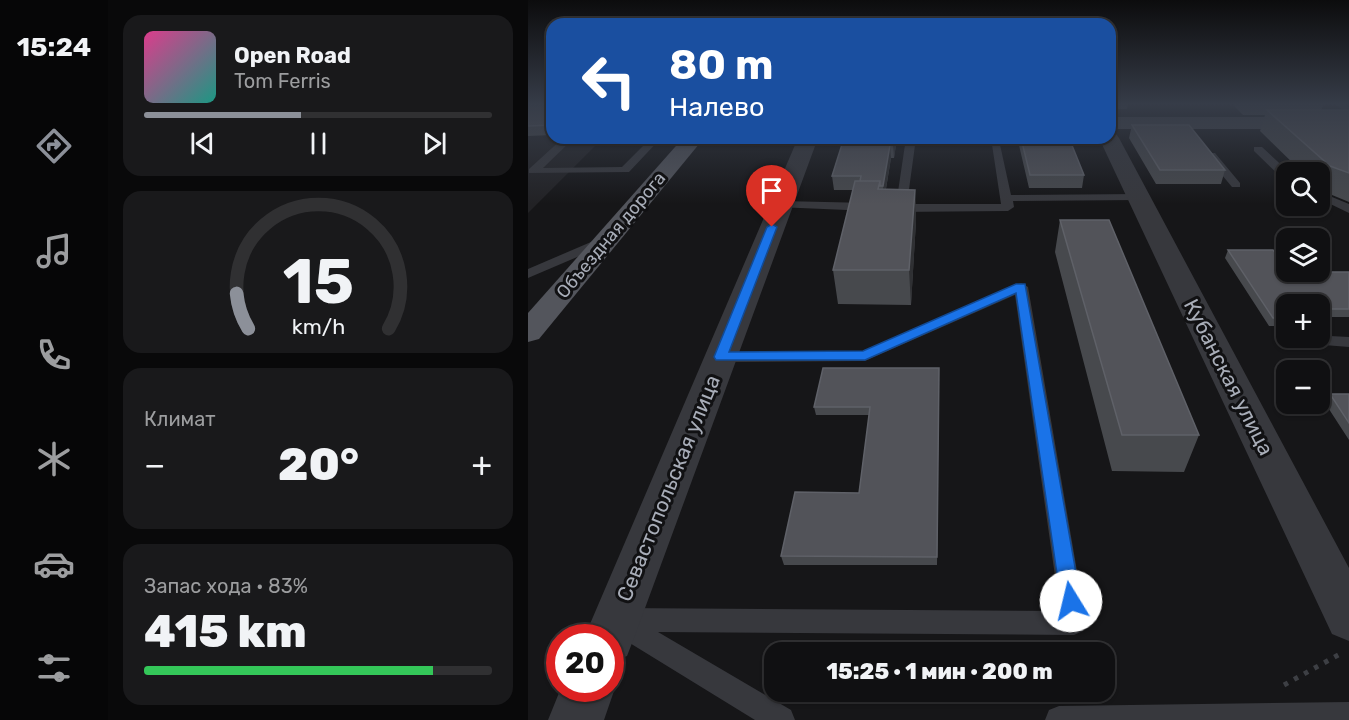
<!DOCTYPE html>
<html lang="ru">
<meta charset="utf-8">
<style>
:root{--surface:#101012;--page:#19191b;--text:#f1f3f6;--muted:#9c9d9f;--line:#303032;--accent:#8c9099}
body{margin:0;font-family:Rubik,sans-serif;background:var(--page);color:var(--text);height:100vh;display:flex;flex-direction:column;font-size:22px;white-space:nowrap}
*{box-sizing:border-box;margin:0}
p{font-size:20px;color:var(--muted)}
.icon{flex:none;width:33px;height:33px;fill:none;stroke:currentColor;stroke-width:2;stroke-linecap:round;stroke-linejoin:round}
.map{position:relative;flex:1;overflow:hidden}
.side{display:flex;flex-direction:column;gap:15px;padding:15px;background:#09090a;width:420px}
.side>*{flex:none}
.top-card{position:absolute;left:18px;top:18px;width:570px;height:126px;border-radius:18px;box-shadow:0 2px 4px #0004,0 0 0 2px var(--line);background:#1a4fa0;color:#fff;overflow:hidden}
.controls{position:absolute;left:748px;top:162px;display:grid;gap:12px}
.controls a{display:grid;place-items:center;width:54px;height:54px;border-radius:12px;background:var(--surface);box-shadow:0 2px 4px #0004,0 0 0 2px var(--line);font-size:30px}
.speed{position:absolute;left:18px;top:624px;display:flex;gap:12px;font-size:30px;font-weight:700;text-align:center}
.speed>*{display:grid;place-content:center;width:78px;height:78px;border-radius:50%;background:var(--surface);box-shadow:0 2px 4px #0004,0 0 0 2px var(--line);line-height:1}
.speed .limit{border:9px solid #d22;background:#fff;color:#111}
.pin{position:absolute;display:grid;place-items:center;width:51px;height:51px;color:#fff;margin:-62px -26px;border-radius:50% 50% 50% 0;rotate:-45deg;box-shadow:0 0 6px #0007}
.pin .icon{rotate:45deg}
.me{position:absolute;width:66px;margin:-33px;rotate:351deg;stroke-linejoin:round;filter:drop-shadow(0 0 4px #0008)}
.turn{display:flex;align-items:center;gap:21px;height:126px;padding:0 24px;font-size:27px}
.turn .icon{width:78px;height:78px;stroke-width:2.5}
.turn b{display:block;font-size:42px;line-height:51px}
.big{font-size:45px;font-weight:800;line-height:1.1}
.side .widget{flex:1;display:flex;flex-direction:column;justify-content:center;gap:9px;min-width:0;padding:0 21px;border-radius:18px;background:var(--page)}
.side .dial{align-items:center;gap:0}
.dial svg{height:156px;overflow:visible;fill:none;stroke:var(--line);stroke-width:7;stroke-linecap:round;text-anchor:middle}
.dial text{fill:var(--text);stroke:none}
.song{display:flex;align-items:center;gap:18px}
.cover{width:72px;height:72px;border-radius:9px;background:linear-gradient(135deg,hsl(330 70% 55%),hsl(170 70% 35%))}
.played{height:6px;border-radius:3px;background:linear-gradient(90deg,var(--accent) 45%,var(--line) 45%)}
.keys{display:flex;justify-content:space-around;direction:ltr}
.heat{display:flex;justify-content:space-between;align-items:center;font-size:33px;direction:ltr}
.charge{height:9px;border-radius:4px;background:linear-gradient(90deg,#34c759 83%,var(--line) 0)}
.trip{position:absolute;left:236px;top:642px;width:351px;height:60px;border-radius:18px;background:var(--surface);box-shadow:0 2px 4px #0004,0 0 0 2px var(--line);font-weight:800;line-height:60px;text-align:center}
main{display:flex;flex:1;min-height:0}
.tab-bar{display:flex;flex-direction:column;width:108px;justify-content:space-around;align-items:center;background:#060607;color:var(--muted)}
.tab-bar .icon{width:42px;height:42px}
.tab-bar .active{color:var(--accent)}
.tab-bar b{font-size:27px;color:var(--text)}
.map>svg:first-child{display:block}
</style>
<main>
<nav class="tab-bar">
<b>15:24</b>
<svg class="icon active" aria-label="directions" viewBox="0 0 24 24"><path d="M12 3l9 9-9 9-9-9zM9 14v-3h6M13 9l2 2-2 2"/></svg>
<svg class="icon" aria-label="music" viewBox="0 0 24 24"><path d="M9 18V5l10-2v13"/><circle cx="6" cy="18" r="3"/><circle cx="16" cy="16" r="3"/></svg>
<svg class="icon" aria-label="phone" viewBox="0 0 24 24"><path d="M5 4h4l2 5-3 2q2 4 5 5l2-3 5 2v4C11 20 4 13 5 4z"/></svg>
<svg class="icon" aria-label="climate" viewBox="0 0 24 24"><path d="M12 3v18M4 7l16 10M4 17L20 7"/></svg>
<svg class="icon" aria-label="car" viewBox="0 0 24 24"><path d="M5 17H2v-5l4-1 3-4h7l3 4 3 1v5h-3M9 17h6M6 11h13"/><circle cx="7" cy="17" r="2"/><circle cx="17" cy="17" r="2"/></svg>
<svg class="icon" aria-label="filters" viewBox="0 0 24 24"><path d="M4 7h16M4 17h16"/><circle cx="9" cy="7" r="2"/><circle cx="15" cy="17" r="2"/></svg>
</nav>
<section class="side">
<div class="widget">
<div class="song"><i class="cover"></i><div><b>Open Road</b><p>Tom Ferris</p></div></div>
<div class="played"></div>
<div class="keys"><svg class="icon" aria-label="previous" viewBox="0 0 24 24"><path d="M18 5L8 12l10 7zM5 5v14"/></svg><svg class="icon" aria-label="pause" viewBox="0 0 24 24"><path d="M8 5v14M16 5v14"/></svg><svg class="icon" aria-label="next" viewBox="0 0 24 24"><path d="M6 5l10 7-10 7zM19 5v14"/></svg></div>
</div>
<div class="widget dial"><svg viewBox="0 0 100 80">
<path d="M14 69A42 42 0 1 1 86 69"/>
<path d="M14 69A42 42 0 0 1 8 51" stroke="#8c9099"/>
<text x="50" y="56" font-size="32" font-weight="700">15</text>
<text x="50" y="72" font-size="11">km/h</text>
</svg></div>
<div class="widget"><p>Климат</p>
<div class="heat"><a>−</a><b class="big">20°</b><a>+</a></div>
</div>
<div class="widget"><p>Запас хода · 83%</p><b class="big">415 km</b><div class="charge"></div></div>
</section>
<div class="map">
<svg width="821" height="720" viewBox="0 0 821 720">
<rect width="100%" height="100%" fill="#161618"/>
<!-- built -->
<path fill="#222225" d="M0 104H24V138H75L0 213Z"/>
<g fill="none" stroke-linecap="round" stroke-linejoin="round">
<!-- path -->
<path stroke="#3d3f44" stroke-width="5" stroke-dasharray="4.5 7" stroke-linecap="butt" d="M756 685 812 654"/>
<!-- lane -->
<path fill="#37383d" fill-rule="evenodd" d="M807 104H816L821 107V114Z
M35 138H46L15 168 94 167 123 138H133L101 172 1 173V169Z
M378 138H388L379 204H473L463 138 471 140 483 195 610 194 616 197 610 200 485 201 486 207 480 211 368 212 362 208 368 205Z
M726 147H734L761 172 759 180 755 179 726 151Z
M679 153H687L712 183V187H704L679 157Z
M792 192 821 204V213L792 199Z
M253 201 342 203 348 207 342 211 249 207 247 205Z
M77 236 82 237 83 240 82 243 0 278V269Z
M493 283 500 287 558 623 555 631 546 635 130 632 263 710 267 720H227L79 629 76 621 79 613 91 608 532 611 487 295 337 361 193 362 187 361 185 357 187 353 193 352 335 351Z
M802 336 821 337V347L796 345 794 341 796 337Z
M821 702V720H517L521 710 531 706Z"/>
<!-- street -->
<path fill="#37383d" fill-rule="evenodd" d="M582 132 588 134 591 138 821 568V641L804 634 571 138H582Z
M270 138H290L106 638 99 656 82 662V638H56Z
M82 678 87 688 76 720H20L33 688H82Z"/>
<!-- secondary -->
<path fill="#45474d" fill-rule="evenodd" d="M582 117H821V129H582Z"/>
<!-- primary -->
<path fill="#53555c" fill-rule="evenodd" d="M155 138H176L11 339 0 342V313Z"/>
</g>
<!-- wall -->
<path fill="#47494d" d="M0 104H24V135L0 136Z
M582 104H600L599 109H582Z
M704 104H796L793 110H821V202L792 190V172H774L732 131 737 115H715Z
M604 125 697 170 693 184H628L601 138Z
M316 138H369L366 158H363L358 189 387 190 388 221 383 305 310 304 305 270 325 190H306L304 176Z
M490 138H541L556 175 554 188H501L490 141Z
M532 220 671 435 656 472 584 471 527 252Z
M700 250 759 272H821V317H797L792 326V304H759V326H741L697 258Z
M411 368 409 565H256L253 556 331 493 341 415H288L286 407Z
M802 394H821V440L797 403Z"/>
<!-- shaded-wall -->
<path fill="#2f3033" d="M366 138H369L366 158 365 145Z
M362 145 363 158 356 200 355 186Z
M387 190 388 221 383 305 381 270Z"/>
<!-- building -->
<path fill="#525359" stroke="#5f6168" stroke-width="1.5" d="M0 104H24V125L0 126Z
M739 110H821V173L802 166Z
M604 125H661L697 170H632Z
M316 138H366L365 145H362L355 186H352V181H332L333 176H304Z
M493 138H541L556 175H502Z
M327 181H352L350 189 387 190 381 270H305Z
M532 220H581L671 435H594Z
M700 250H745L759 268V272H821V309H792V304H759V318H745Z
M792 311 797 318H792Z
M295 368H411L409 557 253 556 267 492 331 493 342 407H286Z
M802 394H821V423Z"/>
<!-- sky -->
<linearGradient id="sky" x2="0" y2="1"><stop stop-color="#0c0c0d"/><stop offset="0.51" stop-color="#363c48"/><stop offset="1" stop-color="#363c48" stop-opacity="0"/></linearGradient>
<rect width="821" height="204" fill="url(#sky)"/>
<!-- route -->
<path fill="#1a73e8" stroke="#114b97" stroke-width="1.5" d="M244 224 249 227 201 352 335 351 488 284H497L553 601 550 608 543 610 536 608 533 601 488 293 337 360H188L186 357 239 227Z"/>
<g text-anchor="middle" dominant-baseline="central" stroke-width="6" stroke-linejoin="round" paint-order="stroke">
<!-- far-street labels -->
<g font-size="18" fill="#a8adb8" stroke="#111113">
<text transform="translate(83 235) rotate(-50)">Объездная дорога</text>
</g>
<!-- street labels -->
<g font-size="21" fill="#a8adb8" stroke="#111113">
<text transform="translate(701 377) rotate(63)">Кубанская улица</text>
<text transform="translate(140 488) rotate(-68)">Севастопольская улица</text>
</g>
</g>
</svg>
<div class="controls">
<a><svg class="icon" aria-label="search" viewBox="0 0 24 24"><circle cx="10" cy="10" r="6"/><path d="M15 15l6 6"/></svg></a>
<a><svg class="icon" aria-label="layers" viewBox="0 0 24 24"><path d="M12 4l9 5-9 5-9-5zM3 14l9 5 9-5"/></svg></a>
<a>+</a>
<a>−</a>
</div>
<div class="speed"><div class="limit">20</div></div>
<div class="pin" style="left:244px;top:227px;background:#d93025"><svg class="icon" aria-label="arrive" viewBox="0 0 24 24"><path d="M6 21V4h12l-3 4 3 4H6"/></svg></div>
<svg class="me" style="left:543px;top:601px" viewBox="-20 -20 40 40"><circle r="19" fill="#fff"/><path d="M0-13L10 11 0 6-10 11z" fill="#1a73e8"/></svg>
<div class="trip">15:25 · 1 мин · 200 m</div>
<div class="top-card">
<div class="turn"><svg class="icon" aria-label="left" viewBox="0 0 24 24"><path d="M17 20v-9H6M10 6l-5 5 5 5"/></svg><div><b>80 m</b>Налево</div></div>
</div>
</div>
</main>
